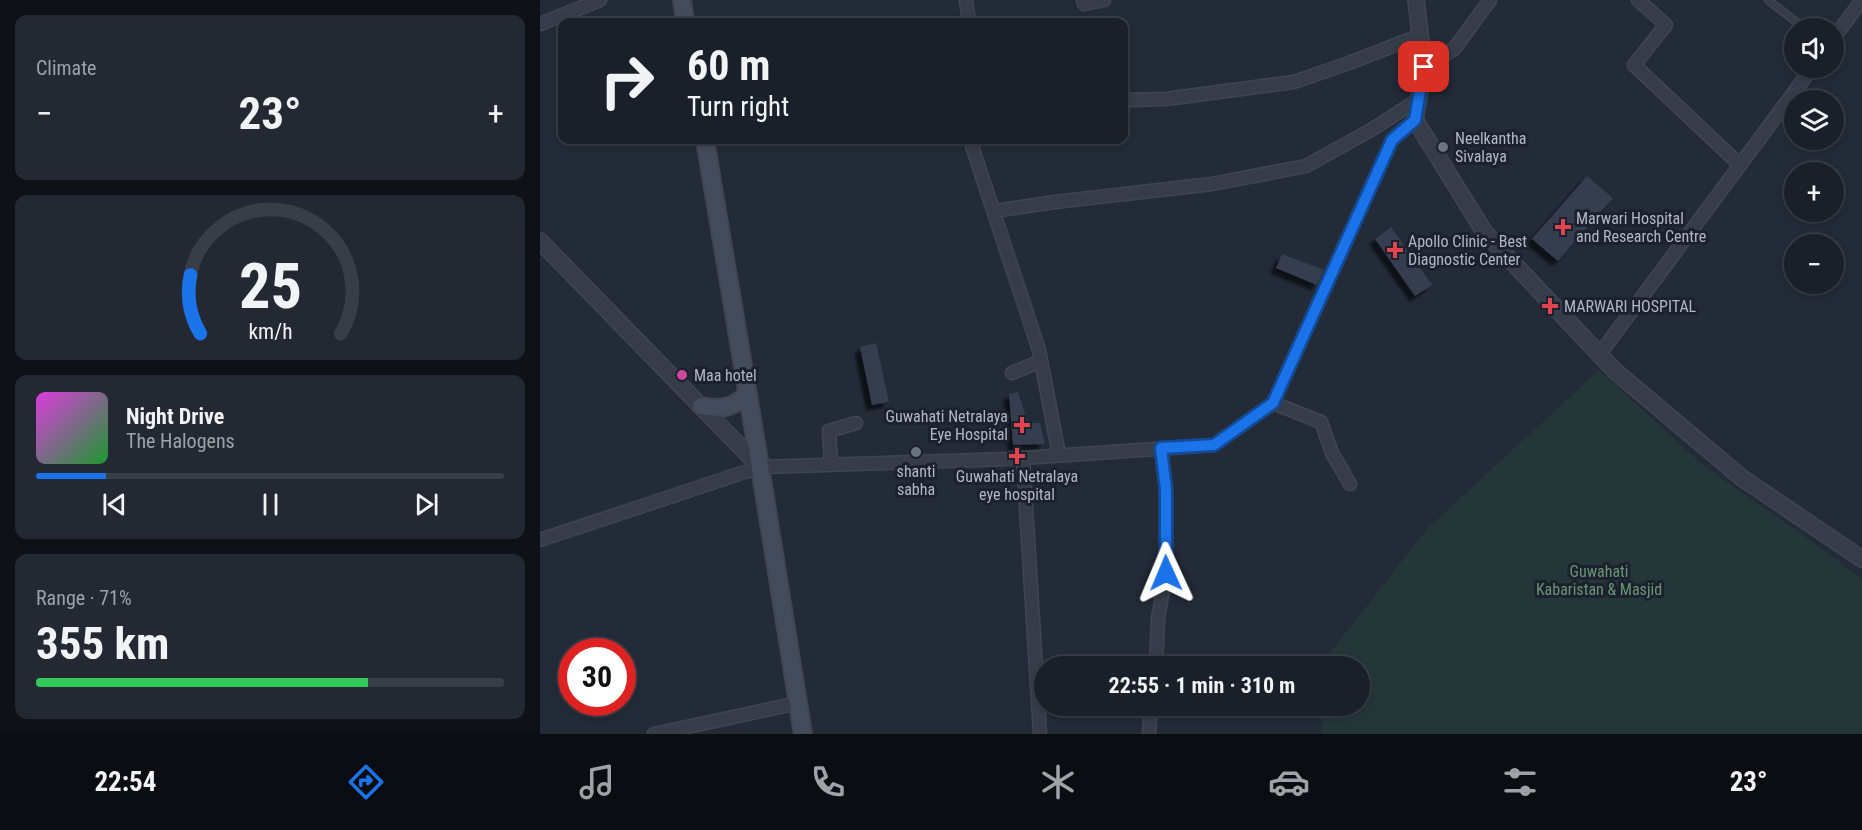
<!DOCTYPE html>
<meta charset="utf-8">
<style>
:root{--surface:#1a202a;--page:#232832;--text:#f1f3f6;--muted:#9fa3a8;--line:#383e47;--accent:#1a73e8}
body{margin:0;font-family:"Roboto Condensed",sans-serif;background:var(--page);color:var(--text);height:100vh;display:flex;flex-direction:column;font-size:22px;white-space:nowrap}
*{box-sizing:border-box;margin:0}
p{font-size:20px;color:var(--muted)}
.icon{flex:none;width:33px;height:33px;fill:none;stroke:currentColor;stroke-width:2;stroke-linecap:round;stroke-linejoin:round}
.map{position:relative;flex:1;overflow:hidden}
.sheet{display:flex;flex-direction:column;gap:15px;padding:15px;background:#0e1217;width:540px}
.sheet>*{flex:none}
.hud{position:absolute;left:18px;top:18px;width:570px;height:126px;border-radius:12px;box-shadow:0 3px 9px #0003,0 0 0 2px var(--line);background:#1a202a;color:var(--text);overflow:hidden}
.buttons{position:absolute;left:1244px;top:18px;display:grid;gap:12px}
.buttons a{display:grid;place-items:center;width:60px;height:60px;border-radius:50%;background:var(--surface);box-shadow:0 3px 9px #0003,0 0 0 2px var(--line);font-size:30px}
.speed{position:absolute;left:18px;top:638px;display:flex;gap:12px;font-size:30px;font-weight:700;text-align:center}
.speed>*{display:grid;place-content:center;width:78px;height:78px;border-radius:50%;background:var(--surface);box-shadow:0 3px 9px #0003,0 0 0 2px var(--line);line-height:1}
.speed .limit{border:9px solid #d22;background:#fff;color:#111}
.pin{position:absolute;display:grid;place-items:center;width:51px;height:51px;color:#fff;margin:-26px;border-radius:12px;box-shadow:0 3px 9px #0006}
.me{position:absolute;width:66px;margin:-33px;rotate:359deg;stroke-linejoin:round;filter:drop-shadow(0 0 4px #0008)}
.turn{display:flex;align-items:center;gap:21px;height:126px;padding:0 30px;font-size:27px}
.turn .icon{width:78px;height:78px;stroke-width:2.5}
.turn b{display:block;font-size:42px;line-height:51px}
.big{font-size:45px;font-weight:700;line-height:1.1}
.sheet .card{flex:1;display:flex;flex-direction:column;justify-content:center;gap:9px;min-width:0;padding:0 21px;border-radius:12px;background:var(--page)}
.sheet .dial{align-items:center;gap:0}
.dial svg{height:156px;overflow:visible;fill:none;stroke:var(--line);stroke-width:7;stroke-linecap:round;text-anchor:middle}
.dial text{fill:var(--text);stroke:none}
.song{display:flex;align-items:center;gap:18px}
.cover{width:72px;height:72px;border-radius:9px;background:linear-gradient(135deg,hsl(300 70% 55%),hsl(130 70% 35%))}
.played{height:6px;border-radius:3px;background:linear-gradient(90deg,var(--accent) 15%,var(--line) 15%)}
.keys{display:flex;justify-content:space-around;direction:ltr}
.heat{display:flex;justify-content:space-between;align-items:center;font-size:33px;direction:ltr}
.charge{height:9px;border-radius:4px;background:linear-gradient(90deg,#34c759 71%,var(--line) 0)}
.trip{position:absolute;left:494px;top:656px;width:336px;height:60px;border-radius:30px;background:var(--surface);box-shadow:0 3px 9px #0003,0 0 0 2px var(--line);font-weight:700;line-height:60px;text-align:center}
.tabs{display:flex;height:96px;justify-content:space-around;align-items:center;background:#0a0d11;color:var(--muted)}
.tabs .icon{width:42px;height:42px}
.tabs .on{color:var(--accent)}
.tabs b{font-size:27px;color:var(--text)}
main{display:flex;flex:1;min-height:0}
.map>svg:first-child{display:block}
</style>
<main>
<section class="sheet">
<div class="card"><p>Climate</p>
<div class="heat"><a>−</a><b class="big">23°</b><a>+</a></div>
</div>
<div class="card dial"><svg viewBox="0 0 100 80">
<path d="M14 69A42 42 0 1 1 86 69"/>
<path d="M14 69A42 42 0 0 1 9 39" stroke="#1a73e8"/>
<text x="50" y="56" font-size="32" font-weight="700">25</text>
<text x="50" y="72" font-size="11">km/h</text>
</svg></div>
<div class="card">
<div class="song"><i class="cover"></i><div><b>Night Drive</b><p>The Halogens</p></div></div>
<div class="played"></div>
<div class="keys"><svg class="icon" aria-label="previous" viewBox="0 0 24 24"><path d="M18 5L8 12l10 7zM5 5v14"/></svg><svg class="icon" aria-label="pause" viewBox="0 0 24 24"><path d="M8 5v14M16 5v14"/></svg><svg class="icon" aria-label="next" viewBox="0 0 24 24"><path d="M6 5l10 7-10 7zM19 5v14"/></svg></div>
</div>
<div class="card"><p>Range · 71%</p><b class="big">355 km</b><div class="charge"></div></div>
</section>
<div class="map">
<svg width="1322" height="734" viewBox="0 0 1322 734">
<defs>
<filter id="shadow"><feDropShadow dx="-5.5" dy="5.5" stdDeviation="1.5" flood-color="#0009"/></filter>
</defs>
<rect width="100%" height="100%" fill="#232b38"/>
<!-- green -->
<path fill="#253639" d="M1059 370 1164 466 1284 550 1322 579V734H782V705H819V666H781V664L888 528Z"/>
<!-- building -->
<path fill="#353e4f" filter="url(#shadow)" d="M1047 176 1073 198 1018 261 992 239Z
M851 227 892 285 875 296 835 239Z
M742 254 784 270 777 285 736 268Z
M336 343 349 402 332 405 320 347Z
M478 392 488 423H500L505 444 473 445 469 394Z"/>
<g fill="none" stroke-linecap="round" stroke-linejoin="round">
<defs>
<path id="service" d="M1228 0 1264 28"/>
<path id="minor" d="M426 0 429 22
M543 0 544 4 564 0
M1098 0 1126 25 1094 65 1200 165
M0 24 60 0
M1293 39 1322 0
M884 67 914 49 950 0
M584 100 626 99 754 82 809 63 881 35
M430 140 499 350 519 455
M454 211 515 202 672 184 766 166 831 130 879 99
M1059 355 1272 68
M472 373 501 361
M733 403 781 422 792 453 810 484
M483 458 500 734
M291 465 289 431 316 423
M0 540 220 467 468 459 674 445 733 403 852 140 875 120
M616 666 618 619 626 573V490L621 448
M114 734 258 703
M609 734 611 705"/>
<path id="tertiary" d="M876 0 884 67 875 120 945 233 1075 371 1202 478 1322 559
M0 241 220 467"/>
<path id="secondary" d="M142 0 145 22
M165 140 220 467 263 734
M161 406C182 410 192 408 208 394"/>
</defs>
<!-- service casing -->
<use href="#service" stroke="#3f4652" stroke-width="9"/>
<!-- minor casing -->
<use href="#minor" stroke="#3f4652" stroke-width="15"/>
<!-- tertiary casing -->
<use href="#tertiary" stroke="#3f4652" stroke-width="18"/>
<!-- secondary casing -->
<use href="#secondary" stroke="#3f4652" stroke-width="20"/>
<!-- service -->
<use href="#service" stroke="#363d49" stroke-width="6"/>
<!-- minor -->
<use href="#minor" stroke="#363d49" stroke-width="12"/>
<!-- tertiary -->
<use href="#tertiary" stroke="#363d49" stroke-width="15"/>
<!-- secondary -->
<use href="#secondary" stroke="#444c5b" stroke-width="16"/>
</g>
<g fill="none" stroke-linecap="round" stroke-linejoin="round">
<defs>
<path id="route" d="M626 573V490L621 448 674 445 733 403 852 140 875 120 884 67"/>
</defs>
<!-- route casing -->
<use href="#route" stroke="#114b97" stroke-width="15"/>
<!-- route -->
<use href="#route" stroke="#1a73e8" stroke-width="10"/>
</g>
<!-- markers -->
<g fill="#6b7280" stroke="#1c222d" stroke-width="2">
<circle cx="903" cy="147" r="6"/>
<circle cx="376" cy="452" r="6"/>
</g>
<g fill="#e0444e" stroke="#1c222d" stroke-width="2">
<path d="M1020 218h6v6h6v6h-6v6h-6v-6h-6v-6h6z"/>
<path d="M852 241h6v6h6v6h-6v6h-6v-6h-6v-6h6z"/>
<path d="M1007 297h6v6h6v6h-6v6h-6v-6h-6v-6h6z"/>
<path d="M479 416h6v6h6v6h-6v6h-6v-6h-6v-6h6z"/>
<path d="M474 447h6v6h6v6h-6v6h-6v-6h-6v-6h6z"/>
</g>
<circle fill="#d1479c" stroke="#1c222d" stroke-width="2" cx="142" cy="375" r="6"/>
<g text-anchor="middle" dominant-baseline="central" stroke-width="6" stroke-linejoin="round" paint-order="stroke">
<!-- poi labels -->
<g font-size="16" fill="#b1b7c5" stroke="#1c222d" text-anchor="start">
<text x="915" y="138">Neelkantha<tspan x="915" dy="18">Sivalaya</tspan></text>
<text x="1036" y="218">Marwari Hospital<tspan x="1036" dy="18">and Research Centre</tspan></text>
<text x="868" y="241">Apollo Clinic - Best<tspan x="868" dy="18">Diagnostic Center</tspan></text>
<text x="1024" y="306">MARWARI HOSPITAL</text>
<text x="154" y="375">Maa hotel</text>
<text x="468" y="416" text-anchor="end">Guwahati Netralaya<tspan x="468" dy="18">Eye Hospital</tspan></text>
<text x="376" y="471" text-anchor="middle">shanti<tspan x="376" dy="18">sabha</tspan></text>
<text x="477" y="476" text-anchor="middle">Guwahati Netralaya<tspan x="477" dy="18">eye hospital</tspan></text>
</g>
<!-- park labels -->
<g font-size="16" fill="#6a9476" stroke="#1c222d">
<text x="1059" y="571">Guwahati<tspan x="1059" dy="18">Kabaristan &amp; Masjid</tspan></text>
</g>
</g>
</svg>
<div class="buttons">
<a><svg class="icon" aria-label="sound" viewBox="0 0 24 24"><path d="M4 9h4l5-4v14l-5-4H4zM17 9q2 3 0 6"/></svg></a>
<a><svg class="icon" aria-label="layers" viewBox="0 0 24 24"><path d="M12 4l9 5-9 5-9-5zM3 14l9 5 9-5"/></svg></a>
<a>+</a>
<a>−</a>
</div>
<div class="speed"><div class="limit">30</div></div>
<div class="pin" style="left:884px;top:67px;background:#d93025"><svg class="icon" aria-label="arrive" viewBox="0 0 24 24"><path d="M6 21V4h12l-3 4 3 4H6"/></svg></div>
<svg class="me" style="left:626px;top:573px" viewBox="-20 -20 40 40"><path d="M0-17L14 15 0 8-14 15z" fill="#1a73e8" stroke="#fff" stroke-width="4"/></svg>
<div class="trip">22:55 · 1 min · 310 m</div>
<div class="hud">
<div class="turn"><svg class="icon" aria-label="right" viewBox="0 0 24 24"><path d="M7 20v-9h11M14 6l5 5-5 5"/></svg><div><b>60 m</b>Turn right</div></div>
</div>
</div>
</main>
<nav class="tabs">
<b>22:54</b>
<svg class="icon on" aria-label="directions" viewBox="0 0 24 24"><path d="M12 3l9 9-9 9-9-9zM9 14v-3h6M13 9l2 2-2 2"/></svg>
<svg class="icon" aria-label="music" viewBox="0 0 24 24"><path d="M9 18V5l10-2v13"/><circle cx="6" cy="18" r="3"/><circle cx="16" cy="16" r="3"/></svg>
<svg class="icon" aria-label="phone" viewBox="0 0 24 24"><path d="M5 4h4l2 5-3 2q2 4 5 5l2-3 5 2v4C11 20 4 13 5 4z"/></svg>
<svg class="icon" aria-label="climate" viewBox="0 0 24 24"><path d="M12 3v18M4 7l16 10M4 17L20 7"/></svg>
<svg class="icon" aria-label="car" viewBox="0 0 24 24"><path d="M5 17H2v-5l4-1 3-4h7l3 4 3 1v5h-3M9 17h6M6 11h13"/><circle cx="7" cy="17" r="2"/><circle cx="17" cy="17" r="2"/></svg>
<svg class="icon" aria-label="filters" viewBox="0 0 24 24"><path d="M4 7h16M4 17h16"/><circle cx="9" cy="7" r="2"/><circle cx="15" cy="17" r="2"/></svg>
<b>23°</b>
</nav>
